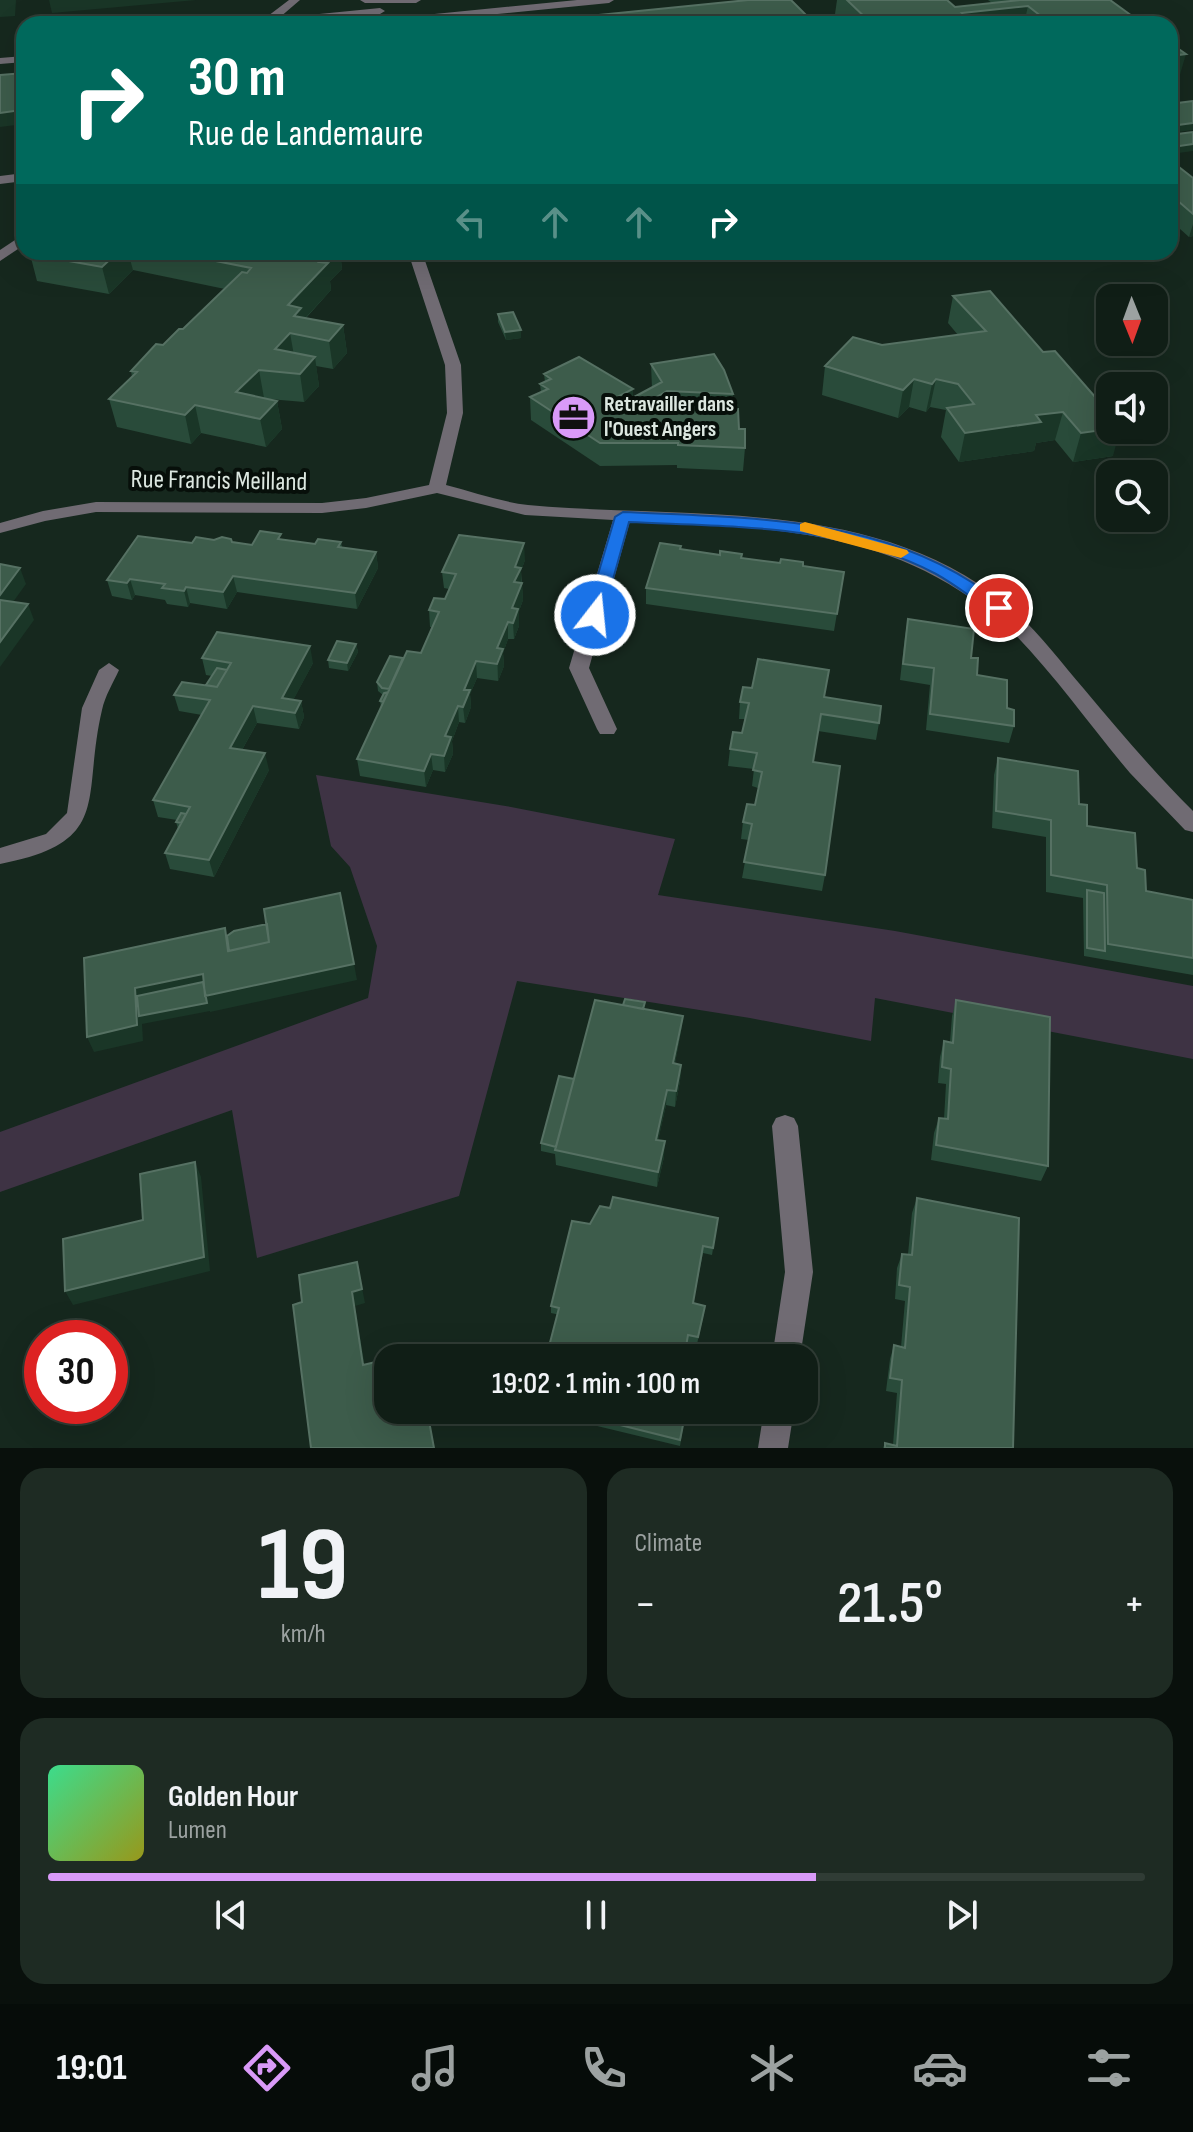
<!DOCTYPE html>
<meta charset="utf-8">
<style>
:root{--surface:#101e16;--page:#1e2b23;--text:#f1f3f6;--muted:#9ca2a1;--line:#303c35;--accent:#d99af8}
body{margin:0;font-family:"Sofia Sans Condensed",sans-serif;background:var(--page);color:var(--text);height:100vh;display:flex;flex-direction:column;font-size:30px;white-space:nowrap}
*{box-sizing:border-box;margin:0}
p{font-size:26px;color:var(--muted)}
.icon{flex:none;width:44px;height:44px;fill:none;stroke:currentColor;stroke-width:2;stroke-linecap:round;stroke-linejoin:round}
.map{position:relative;height:1448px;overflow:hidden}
.side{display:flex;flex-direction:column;gap:20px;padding:20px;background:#09100c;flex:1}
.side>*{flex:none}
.hud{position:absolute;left:16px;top:16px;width:1162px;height:244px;border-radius:24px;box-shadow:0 8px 32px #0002,0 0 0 2px var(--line);background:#00695c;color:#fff;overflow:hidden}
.needle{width:52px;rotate:179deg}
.fabs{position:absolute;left:1096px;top:284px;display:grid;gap:16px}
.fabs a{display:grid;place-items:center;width:72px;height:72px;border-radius:16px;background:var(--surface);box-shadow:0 8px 32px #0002,0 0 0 2px var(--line);font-size:40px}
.speed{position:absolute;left:24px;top:1320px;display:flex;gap:16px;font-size:40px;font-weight:700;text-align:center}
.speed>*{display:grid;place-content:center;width:104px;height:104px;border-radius:50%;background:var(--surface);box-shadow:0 8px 32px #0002,0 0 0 2px var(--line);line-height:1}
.speed .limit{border:12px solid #d22;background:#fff;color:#111}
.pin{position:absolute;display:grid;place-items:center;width:68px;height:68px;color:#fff;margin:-34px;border:4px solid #fff;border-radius:50%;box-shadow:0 2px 8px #0007}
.me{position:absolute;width:88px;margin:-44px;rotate:16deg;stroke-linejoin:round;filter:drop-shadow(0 0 6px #0008)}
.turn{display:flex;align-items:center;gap:28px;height:168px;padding:0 40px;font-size:36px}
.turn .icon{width:104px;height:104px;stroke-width:2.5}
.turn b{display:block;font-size:56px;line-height:68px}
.lanes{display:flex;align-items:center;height:76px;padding:0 40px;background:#0003;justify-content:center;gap:40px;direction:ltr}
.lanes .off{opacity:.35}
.big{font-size:60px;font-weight:600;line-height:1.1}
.side .card{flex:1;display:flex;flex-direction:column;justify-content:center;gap:12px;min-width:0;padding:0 28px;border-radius:24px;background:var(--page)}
.side .dial{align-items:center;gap:0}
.dial b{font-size:104px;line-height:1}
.song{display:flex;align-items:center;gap:24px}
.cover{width:96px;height:96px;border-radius:12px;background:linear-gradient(135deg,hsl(150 70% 55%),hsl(60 70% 35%))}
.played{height:8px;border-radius:4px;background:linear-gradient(90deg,var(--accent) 70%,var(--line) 70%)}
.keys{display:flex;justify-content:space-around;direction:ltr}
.heat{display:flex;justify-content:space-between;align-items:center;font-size:44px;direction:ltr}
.side .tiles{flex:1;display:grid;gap:20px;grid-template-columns:1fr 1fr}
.card:last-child{grid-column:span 2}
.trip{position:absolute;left:374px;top:1344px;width:444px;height:80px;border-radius:24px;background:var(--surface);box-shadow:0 8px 32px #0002,0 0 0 2px var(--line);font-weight:600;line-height:80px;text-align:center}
.menu{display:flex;height:128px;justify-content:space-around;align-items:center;background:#060c09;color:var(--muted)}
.menu .icon{width:56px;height:56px}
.menu .selected{color:var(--accent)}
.menu b{font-size:36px;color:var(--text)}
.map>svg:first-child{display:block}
</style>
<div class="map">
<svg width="1193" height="1448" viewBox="0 0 1193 1448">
<rect width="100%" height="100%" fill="#16281e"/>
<!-- green -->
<path fill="#3e3344" d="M316 775 511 807 675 839 658 895 895 931 1193 986V1059L875 998 871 1041 750 1018 517 981 459 1196 257 1258 232 1110 0 1192V1132L368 998 377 946 350 867 331 846Z"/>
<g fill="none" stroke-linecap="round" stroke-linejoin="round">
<!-- minor -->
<path fill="#706b73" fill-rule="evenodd" d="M289 0H300L279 18 380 8 385 11 380 14 280 24H242L264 19Z
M360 0H421L416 3H365Z
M577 0H614L609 3 397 24H359L364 21Z
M24 56V62L0 64V58Z
M24 173V181L0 184V176Z
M24 234V245L0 261V250Z
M408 252H422L461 365 463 413 446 485C473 492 501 502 528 505 689 520 872 495 1006 604 1036 628 1059 660 1084 689 1119 731 1154 772 1193 811V832L1185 830C1167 811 1148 792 1130 773 1085 720 1046 662 995 615 985 606 972 599 960 591 861 526 745 527 630 521L589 668 617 729 614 734H600L597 729 569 668 613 520 525 515 437 493 366 508 322 513 96 512 45 521 0 533V523L43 511 96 502 322 503 366 498 429 485 447 413 445 365Z
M109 663 119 670C113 683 105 696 102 710 81 799 114 842 0 864V848L46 834 67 813 82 708 99 670Z
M785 1115 794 1118 798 1126 813 1272 800 1358H772L785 1272 772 1126 776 1118Z
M764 1410H794L788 1448H758Z"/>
</g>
<!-- wall -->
<path fill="#294b3a" d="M837 0H947L955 7 992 3 988 0H1110L1143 24H845L835 14Z
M1170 160 1193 178V236L1189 237 1170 220Z
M32 252H340L342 269 330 281 331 290 306 318 343 325 347 353 333 369 316 366 319 386 304 402 269 399 277 401 282 429 266 447 201 433 191 444 117 427 109 399 132 377 131 371 183 329 225 289 133 270 109 294 37 281 30 254Z
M953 296 1113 456 1073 462 1055 440 1036 443 1034 451 959 462 941 437 946 410 930 407 926 412 909 407 898 418 822 395 825 366 958 335 948 323Z
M498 314 521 338 506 340 498 322Z
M651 364 733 394 732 408 745 448 743 471 677 468V465L600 466 531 420 530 397 541 392 540 384 545 382 544 374 633 389V398L652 388Z
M282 539 315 544 341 542 342 547 376 552 378 568 357 609 237 592 227 609 190 603 188 607 167 604 165 600 135 595 132 600 112 596 107 580 192 543 232 542 252 545Z
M681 549 844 572 834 631 646 604V588Z
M525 560 521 571 523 600 519 611V626L514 639H508L503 653 504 666 498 681 477 678 470 694 471 707 465 723 459 722 452 741 453 754 445 772 433 770 426 787 360 776 357 759 381 707 380 701 383 695 378 691 377 682 403 658 421 653 432 627H430L429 610 445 599 449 589 444 588 442 572Z
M908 619 977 675 1007 708 1014 726 1009 743 926 730 930 685 900 680 905 636Z
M356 644 358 652 348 671 329 668 328 660Z
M202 658 313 663 293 700 301 701 304 717 299 729 257 723 242 750 269 770 214 877 170 869 165 853 178 829 176 822 177 820 158 817 153 800 202 715 179 711 174 695 206 685 212 676 206 675Z
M825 697 879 723 876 740 818 731 813 762 825 875 822 891 742 878 749 840 741 839 743 822 755 805 758 788 752 786 754 769 728 766 730 749 742 733 745 719H739L740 702Z
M998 758 1079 804 1087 826 1137 868 1146 891 1193 900V975L1084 956 1083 898 1046 892V837L992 828 994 775Z
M956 1000 1048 1166 1041 1181 931 1160 934 1133 939 1118 944 1119 946 1084 938 1083 940 1057 944 1041 950 1042 952 1016Z
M645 1002 644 1009 683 1016 681 1031 675 1063 681 1065 680 1081 675 1107 666 1105 658 1140 664 1157 657 1187 556 1165 555 1154 541 1151V1143L574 1079 623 1005Z
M917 1198 1013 1448H883L885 1443 893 1445 897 1393 886 1391 890 1359 894 1345 901 1347 905 1301 895 1299 897 1268 902 1254H908L912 1213Z
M610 1208 718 1218 712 1255 703 1253 693 1303 704 1313 697 1344 551 1313V1306L590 1224Z
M564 1410H686L680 1446 564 1418Z"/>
<!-- shaded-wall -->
<path fill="#1a3627" d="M0 0H16L15 16 0 17Z
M49 0H196L52 13Z
M1028 6 1024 24H960L962 13Z
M702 17V24H661V21Z
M1186 54 1179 78 1170 80V56Z
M21 110 24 124 0 127V113Z
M1193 123V130L1170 133V126Z
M1193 144V151L1171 154 1173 147Z
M1193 224V236L1189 237Z
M118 252H128L133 270 109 294 102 267Z
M329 252H340L342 269 330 281 331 290 296 328 288 305 319 262Z
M726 252H752L725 256Z
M343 325 347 353 333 369 329 341Z
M521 330V338L506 340 505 332Z
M290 333 295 361 275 349Z
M315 357 319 386 304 402 300 374Z
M259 370 264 398 236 392Z
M914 379 909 407 898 418 903 390Z
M936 379 930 407 926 412 932 384Z
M633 389V412L615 398Z
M667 391 666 413 643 405Z
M277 401 282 429 266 447 260 419Z
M195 405 201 433 191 444 185 415Z
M1063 412 1055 440 1036 443 1034 451 959 462 965 433 1036 415Z
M1110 429V430H1120L1113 456 1073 462 1081 433Z
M524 543 525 560 521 571V584L514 582 515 567Z
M376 552 378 568 357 609 355 593Z
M20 568 26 584 3 616 0 609V595Z
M233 576 237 592 227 609 223 592Z
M130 579 135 595 132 600 127 583Z
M522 583 523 600 519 611V626L514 639 512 608Z
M186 587 190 603 188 607 184 591Z
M28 604 34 620 0 667V642Z
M508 622V639L503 653 504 666 498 681 497 648Z
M356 644 358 652 348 671 347 663Z
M310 646 313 663 287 712 282 698Z
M476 661 477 678 470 694 471 707 465 723 463 707 464 690Z
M301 701 304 717 299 729 295 713Z
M253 706 257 723 234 764 230 748Z
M458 706 459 722 452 741 453 754 445 772 444 756 445 736Z
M265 753 269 770 214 877 209 860Z
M431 754 433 770 426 787 424 771Z
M354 964 357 980 210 1012V1011L142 1024 143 1041 94 1052 87 1037 135 988 203 974Z
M683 1016 681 1031 672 1078 673 1063Z
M681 1065 680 1081 675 1107 676 1091Z
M667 1090 666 1105 655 1155 656 1140Z
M665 1141 664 1157 657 1187 658 1172Z
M195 1162 201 1177 210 1271 73 1305 65 1291 204 1257Z
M357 1262 365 1303 355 1306 367 1379 363 1365 352 1292Z"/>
<!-- building -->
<path fill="#3d5c4b" stroke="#567163" stroke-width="2" d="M748 0H791L815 24H708L702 17 661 21 663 24H509Z
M847 0H947L955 7 1020 0H1110L1143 24H1051L1028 6 962 13 975 24H872Z
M1170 43 1186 54 1170 56Z
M24 73V111L21 110 0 113V75Z
M1193 101V123L1170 126V104Z
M1193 132V144L1173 147 1170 144V135Z
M1170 160 1193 178V214L1170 194Z
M32 252H118L102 267 30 254Z
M170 252H329L319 262 328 263 288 305 301 308 294 316 343 325 329 341 290 333 275 349 315 357 300 374 259 370 236 392 277 401 260 419 195 405 185 415 109 399 137 372 131 371 156 344 163 345 179 329H183L242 272 247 273 251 268Z
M990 291 1043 352 1055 351 1110 414V429L1081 433 1063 412 1036 415 1041 422 965 433 947 408 974 404 958 384 936 379 932 384 914 379 903 390 825 366 853 337 882 345 986 331 953 296Z
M513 312 521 330 505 332 498 314Z
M714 354 724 370 733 394 667 391 643 405 738 409 739 429H745V448L678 445V443H600L530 397 548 389 540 384 551 379 544 374 579 357 633 389 615 398 623 403 662 382 651 364Z
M260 531 281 534 278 539 315 544 318 539 341 542 338 547 376 552 355 593 233 576 223 592 186 587 184 591 162 588 165 584 130 579 127 583 107 580 138 536 192 543 196 537 214 540 222 537 231 539 232 542 252 545Z
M459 535 524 543 515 567 521 568 514 582 522 583 512 608 518 609 513 623 508 622 497 648 503 649 497 664 476 661 464 690H470L463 707 458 706 445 736 451 737 444 756 431 754 424 771 357 759 407 651 421 653 439 612 429 610 434 598 445 599 456 574 442 572Z
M660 543 681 546 680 549 720 555V551L742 554 741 558 780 563 781 559 803 562V566L844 572 837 614 646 588Z
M0 564 20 568 0 595Z
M0 600 28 604 0 642Z
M908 619 974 629 971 658H978L977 675 1007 680V708L1014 710V726L930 714 934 668 903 664Z
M217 632 310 646 282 698 301 701 295 713 253 706 230 748 265 753 209 860 165 853 190 807 153 800 210 700 174 695 182 682 217 687 231 663 202 658Z
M337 641 356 644 347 663 328 660Z
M390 656 403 658 389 689 382 688 377 682Z
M758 659 829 670 824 697 881 706 879 723 821 714 813 762 840 766 825 875 744 862 752 824 743 822 747 804 755 805 762 772 753 770 757 753 730 749 733 732 742 733 749 703 740 702 743 687 752 688Z
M217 668 227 670 217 687 206 685Z
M388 692 383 702 380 701 384 693Z
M998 758 1078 771 1079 804 1087 805V826L1135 833 1137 868 1145 870 1146 891 1193 900V958L1108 944 1107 885 1051 875V820L996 811Z
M181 813 186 814 181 823 176 822Z
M1087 890 1104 893 1105 951 1087 948Z
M340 893 354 964 205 996 203 974 135 988 137 1025 87 1037 84 958 225 928 228 951 269 942 264 909Z
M267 924 269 942 229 951 227 936 234 931Z
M203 982 207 1003 139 1016 137 996Z
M625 999 645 1002 643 1009 623 1005Z
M595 1000 683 1016 673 1063 681 1065 676 1091 667 1090 656 1140 665 1141 658 1172 555 1150Z
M956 1000 1050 1017 1048 1166 936 1145 939 1118 948 1119 951 1069 942 1067 944 1041 953 1043Z
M559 1076 574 1079 556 1147 541 1143Z
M195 1162 204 1257 65 1291 63 1239 143 1220 140 1174Z
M613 1197 718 1218 713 1248 703 1246 693 1303 705 1306 698 1337 688 1335 684 1358H546L559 1308 551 1306 572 1221 590 1224 600 1206 610 1208Z
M917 1198 1019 1218 1013 1448H885V1443L897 1446 902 1380 890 1378 894 1345 905 1348 910 1287 899 1285 902 1254 912 1255Z
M357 1262 362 1289 352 1292 363 1365 388 1359V1410H427L434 1448H311L293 1305 302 1302 299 1275Z
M417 1351 418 1358H391Z
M564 1410H686L680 1440 564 1411Z"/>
<!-- route -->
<path fill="#1a73e8" stroke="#114b97" stroke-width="2" d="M623 512C743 518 868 515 973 583 984 591 999 597 1007 608L999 613 993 612C974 600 956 585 936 574 841 524 734 527 629 522L603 615 601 619H589L586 615 615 517Z"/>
<!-- slow -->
<path fill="#f59e0b" d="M805 522 907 550 909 553 901 558 800 531V524Z"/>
<!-- icons -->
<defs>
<symbol id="office-disc" viewBox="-11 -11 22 22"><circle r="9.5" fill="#d99af8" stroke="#070f0a"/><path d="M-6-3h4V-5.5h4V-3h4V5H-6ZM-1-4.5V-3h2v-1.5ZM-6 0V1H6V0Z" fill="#111"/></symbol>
</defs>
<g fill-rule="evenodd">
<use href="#office-disc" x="548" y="392" width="51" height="51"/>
</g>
<g text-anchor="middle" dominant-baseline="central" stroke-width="8" stroke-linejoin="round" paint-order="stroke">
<!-- far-poi labels -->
<g font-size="22" font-weight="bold" fill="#dce7e0" stroke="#070f0a" text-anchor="start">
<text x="604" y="404">Retravailler dans<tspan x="604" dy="25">l'Ouest Angers</tspan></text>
</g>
<!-- street labels -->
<g font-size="26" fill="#dce7e0" stroke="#070f0a">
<text transform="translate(219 481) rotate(1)">Rue Francis Meilland</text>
</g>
</g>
</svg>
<div class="fabs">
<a><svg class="needle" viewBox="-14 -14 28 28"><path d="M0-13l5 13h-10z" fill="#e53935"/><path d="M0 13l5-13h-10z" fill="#9ca2a1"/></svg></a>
<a><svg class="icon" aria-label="sound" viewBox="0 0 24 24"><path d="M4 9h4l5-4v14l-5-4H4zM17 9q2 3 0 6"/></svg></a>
<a><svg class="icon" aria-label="search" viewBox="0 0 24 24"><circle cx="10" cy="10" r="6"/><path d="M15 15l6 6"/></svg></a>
</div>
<div class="speed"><div class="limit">30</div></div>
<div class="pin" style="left:999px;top:608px;background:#d93025"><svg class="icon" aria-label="arrive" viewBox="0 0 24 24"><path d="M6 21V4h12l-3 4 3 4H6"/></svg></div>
<svg class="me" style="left:595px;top:615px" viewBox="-20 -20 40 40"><circle r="17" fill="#1a73e8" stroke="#fff" stroke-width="3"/><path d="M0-11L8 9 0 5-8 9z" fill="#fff"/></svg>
<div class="trip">19:02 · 1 min · 100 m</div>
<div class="hud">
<div class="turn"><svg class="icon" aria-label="right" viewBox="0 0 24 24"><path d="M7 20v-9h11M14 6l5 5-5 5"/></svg><div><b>30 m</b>Rue de Landemaure</div></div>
<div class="lanes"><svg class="icon off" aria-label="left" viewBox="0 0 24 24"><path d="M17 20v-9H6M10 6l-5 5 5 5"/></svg><svg class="icon off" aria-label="ahead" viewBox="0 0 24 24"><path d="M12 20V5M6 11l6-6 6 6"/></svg><svg class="icon off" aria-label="ahead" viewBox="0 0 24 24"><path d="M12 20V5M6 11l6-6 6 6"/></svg><svg class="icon" aria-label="right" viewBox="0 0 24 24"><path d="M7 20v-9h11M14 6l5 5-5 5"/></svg></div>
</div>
</div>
<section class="side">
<div class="tiles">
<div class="card dial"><b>19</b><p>km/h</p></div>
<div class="card"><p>Climate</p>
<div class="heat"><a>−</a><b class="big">21.5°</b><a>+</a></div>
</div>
<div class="card">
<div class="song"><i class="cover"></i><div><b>Golden Hour</b><p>Lumen</p></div></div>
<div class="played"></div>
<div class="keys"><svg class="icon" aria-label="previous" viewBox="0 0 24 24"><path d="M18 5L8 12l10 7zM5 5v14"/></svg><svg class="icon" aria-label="pause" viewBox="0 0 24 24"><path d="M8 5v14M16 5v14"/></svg><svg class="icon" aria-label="next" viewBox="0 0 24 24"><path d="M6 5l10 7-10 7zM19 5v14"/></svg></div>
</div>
</div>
</section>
<nav class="menu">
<b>19:01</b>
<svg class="icon selected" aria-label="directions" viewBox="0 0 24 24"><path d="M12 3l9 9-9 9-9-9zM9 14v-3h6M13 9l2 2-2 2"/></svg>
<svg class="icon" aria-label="music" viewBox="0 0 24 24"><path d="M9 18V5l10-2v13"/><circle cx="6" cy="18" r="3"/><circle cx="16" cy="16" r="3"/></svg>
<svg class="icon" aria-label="phone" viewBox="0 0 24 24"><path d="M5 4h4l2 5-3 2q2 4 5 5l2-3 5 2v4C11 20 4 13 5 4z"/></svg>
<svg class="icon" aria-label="climate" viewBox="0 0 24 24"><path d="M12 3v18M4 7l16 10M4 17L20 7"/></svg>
<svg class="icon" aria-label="car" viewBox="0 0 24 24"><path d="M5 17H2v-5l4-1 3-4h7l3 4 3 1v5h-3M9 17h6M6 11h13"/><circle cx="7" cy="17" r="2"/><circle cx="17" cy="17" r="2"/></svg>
<svg class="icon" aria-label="filters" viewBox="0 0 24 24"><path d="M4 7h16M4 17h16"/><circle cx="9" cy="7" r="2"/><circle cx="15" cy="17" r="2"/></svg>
</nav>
